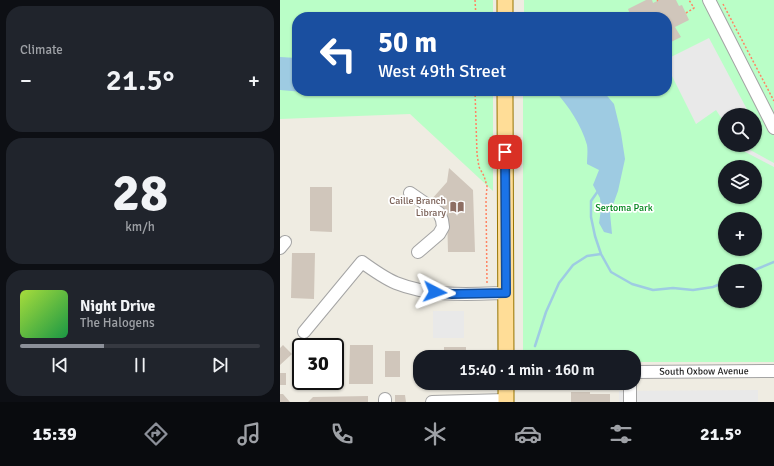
<!DOCTYPE html>
<meta charset="utf-8">
<style>
:root{--surface:#171b24;--page:#20242c;--text:#f1f3f6;--muted:#9ea1a6;--line:#363941;--accent:#8c9099}
body{margin:0;font-family:Signika,sans-serif;background:var(--page);color:var(--text);height:100vh;display:flex;flex-direction:column;font-size:15px;white-space:nowrap}
*{box-sizing:border-box;margin:0}
p{font-size:13px;color:var(--muted)}
.icon{flex:none;width:22px;height:22px;fill:none;stroke:currentColor;stroke-width:2;stroke-linecap:round;stroke-linejoin:round}
.map{position:relative;flex:1;overflow:hidden}
.sheet{display:flex;flex-direction:column;gap:6px;padding:6px;background:#0d0f14;width:280px}
.sheet>*{flex:none}
.guide{position:absolute;left:12px;top:12px;width:380px;height:84px;border-radius:16px;box-shadow:0 1px 3px #0004;background:#1a4fa0;color:#fff;overflow:hidden}
.fabs{position:absolute;left:438px;top:108px;display:grid;gap:8px}
.fabs a{display:grid;place-items:center;width:44px;height:44px;border-radius:50%;background:var(--surface);box-shadow:0 1px 3px #0004;font-size:20px}
.speed{position:absolute;left:12px;top:338px;display:flex;gap:8px;font-size:20px;font-weight:700;text-align:center}
.speed>*{display:grid;place-content:center;width:52px;height:52px;border-radius:50%;background:var(--surface);box-shadow:0 1px 3px #0004;line-height:1}
.speed .limit{border:2px solid #111;border-radius:6px;background:#fff;color:#111}
.pin{position:absolute;display:grid;place-items:center;width:34px;height:34px;color:#fff;margin:-17px;border-radius:8px;box-shadow:0 2px 6px #0006}
.me{position:absolute;width:44px;margin:-22px;rotate:94deg;stroke-linejoin:round;filter:drop-shadow(0 0 3px #0008)}
.turn{display:flex;align-items:center;gap:14px;height:84px;padding:0 20px;font-size:18px}
.turn .icon{width:52px;height:52px;stroke-width:2.5}
.turn b{display:block;font-size:28px;line-height:34px}
.big{font-size:30px;font-weight:600;line-height:1.1}
.sheet .card{flex:1;display:flex;flex-direction:column;justify-content:center;gap:6px;min-width:0;padding:0 14px;border-radius:16px;background:var(--page)}
.sheet .dial{align-items:center;gap:0}
.dial b{font-size:52px;line-height:1}
.song{display:flex;align-items:center;gap:12px}
.cover{width:48px;height:48px;border-radius:6px;background:linear-gradient(135deg,hsl(80 70% 55%),hsl(140 70% 35%))}
.played{height:4px;border-radius:2px;background:linear-gradient(90deg,var(--accent) 35%,var(--line) 35%)}
.keys{display:flex;justify-content:space-around;direction:ltr}
.heat{display:flex;justify-content:space-between;align-items:center;font-size:22px;direction:ltr}
.trip{position:absolute;left:133px;top:350px;width:228px;height:40px;border-radius:16px;background:var(--surface);box-shadow:0 1px 3px #0004;font-weight:600;line-height:40px;text-align:center}
.menu{display:flex;height:64px;justify-content:space-around;align-items:center;background:#090b0e;color:var(--muted)}
.menu .icon{width:28px;height:28px}
.menu .current{color:var(--accent)}
.menu b{font-size:18px;color:var(--text)}
main{display:flex;flex:1;min-height:0}
.map>svg:first-child{display:block}
</style>
<main>
<section class="sheet">
<div class="card"><p>Climate</p>
<div class="heat"><a>−</a><b class="big">21.5°</b><a>+</a></div>
</div>
<div class="card dial"><b>28</b><p>km/h</p></div>
<div class="card">
<div class="song"><i class="cover"></i><div><b>Night Drive</b><p>The Halogens</p></div></div>
<div class="played"></div>
<div class="keys"><svg class="icon" aria-label="previous" viewBox="0 0 24 24"><path d="M18 5L8 12l10 7zM5 5v14"/></svg><svg class="icon" aria-label="pause" viewBox="0 0 24 24"><path d="M8 5v14M16 5v14"/></svg><svg class="icon" aria-label="next" viewBox="0 0 24 24"><path d="M6 5l10 7-10 7zM19 5v14"/></svg></div>
</div>
</section>
<div class="map">
<svg width="494" height="402" viewBox="0 0 494 402">
<rect width="100%" height="100%" fill="#efece2"/>
<!-- park -->
<path fill="#bafec7" fill-rule="evenodd" d="M0 0H213V17H17V91H213V191L130 114 0 119Z
M244 0H494V362H354V357H243V91H387V17H244ZM445 115H475V145H445ZM445 167H475V197H445ZM445 219H475V249H445ZM445 271H475V301H445Z"/>
<!-- parking -->
<path fill="#e9e9e9" d="M429 38 470 115H445V117L442 119 436 110 416 124 387 66V59Z
M452 145H461L494 163V167Z
M153 311H184V338H153Z
M478 390V402H339V391Z"/>
<!-- water -->
<path fill="#9ecbe2" d="M0 57 17 58V91H66L47 94 0 90Z
M275 91H323L334 104 341 133 345 159 338 191 330 213 332 234 324 232 319 223 321 209 320 198 313 185 319 170 307 164C307 158 308 151 307 145 301 124 289 107 275 91Z"/>
<g fill="none" stroke-linecap="round" stroke-linejoin="round">
<!-- stream -->
<path stroke="#9ecbe2" stroke-width="2.5" d="M318 191 311 201V217L315 236 321 254 331 272 352 284 373 290 393 288 413 290 433 287 445 282
M472 271 494 262
M255 346 266 312 279 283 293 265 307 256 321 254"/>
</g>
<!-- building -->
<path fill="#d0c6bb" d="M366 0H372L373 3 379 0H396L399 6 402 5 409 20 395 27 401 37 387 44V17H351L348 9Z
M169 168 193 190 195 252H168L167 214 151 200 167 182Z
M30 187H52V232L30 231Z
M12 253H35L34 299 11 298Z
M3 345 12 354 0 365V348Z
M70 345H93V384H69Z
M164 347H186V357H164Z
M55 348H60L59 386 37 385 38 381H55Z
M105 351H120V377H105Z
M0 373H6V385H0Z
M291 392H310V394H330V402H291Z
M0 394H3L10 402H0Z
M115 395H125L126 402H115Z
M88 396V402H28L33 397Z"/>
<g fill="none" stroke-linecap="round" stroke-linejoin="round">
<defs>
<g id="minor">
<path d="M429 0 494 128"/>
<path d="M130 193 159 213 162 220 163 227 159 234 138 252"/>
<path d="M0 248 5 242"/>
<path d="M24 332 82 262C93 270 104 278 116 283 151 297 189 294 226 293"/>
<path id="s1" d="M354 372 494 371"/>
<path d="M350 383V402"/>
<path d="M105 399V402"/>
<path d="M152 402 226 400"/>
</g>
<path id="major" d="M225 0V17
M225 91 226 357
M226 383V402"/>
</defs>
<!-- minor casing -->
<use href="#minor" stroke="#a4a4a4" stroke-width="14"/>
<!-- major casing -->
<use href="#major" stroke="#967400" stroke-width="17"/>
<!-- path -->
<path stroke="#ff8463" stroke-width="1.5" stroke-dasharray="2 2" stroke-linecap="butt" d="M195 0 196 17
M377 0 378 1
M443 4 494 101
M406 13 414 8 409 0
M195 91 197 154 199 167 204 176 207 186 206 200 207 283"/>
<!-- minor -->
<use href="#minor" stroke="#fff" stroke-width="12"/>
<!-- major -->
<use href="#major" stroke="#ffdd97" stroke-width="15"/>
</g>
<g fill="none" stroke-linecap="round" stroke-linejoin="round">
<defs>
<path id="route" d="M155 292 172 294 226 293 225 152"/>
</defs>
<!-- route casing -->
<use href="#route" stroke="#114b97" stroke-width="10"/>
<!-- route -->
<use href="#route" stroke="#1a73e8" stroke-width="7"/>
</g>
<!-- icons -->
<defs>
<symbol id="library-bare" viewBox="-9 -9 18 18"><path d="M-6-4Q-3-5.5-.7-3.5V5Q-3 3-6 4ZM6-4Q3-5.5 .7-3.5V5Q3 3 6 4Z" fill="#8d6e63" stroke="#fff" stroke-width="2.5" paint-order="stroke"/></symbol>
</defs>
<g fill-rule="evenodd">
<use href="#library-bare" x="167" y="197" width="20" height="20"/>
</g>
<g text-anchor="middle" dominant-baseline="central" stroke-width="3.5" stroke-linejoin="round" paint-order="stroke">
<!-- education labels -->
<g font-size="10" fill="#785e54" stroke="#fff" text-anchor="end">
<text x="166" y="201">Caille Branch<tspan x="166" dy="12">Library</tspan></text>
</g>
<!-- park labels -->
<g font-size="10" fill="#01851a" stroke="#fff">
<text x="344" y="208">Sertoma Park</text>
</g>
<!-- street labels -->
<g font-size="10" fill="#1d1d1d" stroke="#fff">
<text stroke="none"><textPath href="#s1" startOffset="70">South Oxbow Avenue</textPath></text>
</g>
</g>
</svg>
<div class="fabs">
<a><svg class="icon" aria-label="search" viewBox="0 0 24 24"><circle cx="10" cy="10" r="6"/><path d="M15 15l6 6"/></svg></a>
<a><svg class="icon" aria-label="layers" viewBox="0 0 24 24"><path d="M12 4l9 5-9 5-9-5zM3 14l9 5 9-5"/></svg></a>
<a>+</a>
<a>−</a>
</div>
<div class="speed"><div class="limit">30</div></div>
<div class="pin" style="left:225px;top:152px;background:#d93025"><svg class="icon" aria-label="arrive" viewBox="0 0 24 24"><path d="M6 21V4h12l-3 4 3 4H6"/></svg></div>
<svg class="me" style="left:155px;top:292px" viewBox="-20 -20 40 40"><path d="M0-17L14 15 0 8-14 15z" fill="#1a73e8" stroke="#fff" stroke-width="4"/></svg>
<div class="trip">15:40 · 1 min · 160 m</div>
<div class="guide">
<div class="turn"><svg class="icon" aria-label="left" viewBox="0 0 24 24"><path d="M17 20v-9H6M10 6l-5 5 5 5"/></svg><div><b>50 m</b>West 49th Street</div></div>
</div>
</div>
</main>
<nav class="menu">
<b>15:39</b>
<svg class="icon current" aria-label="directions" viewBox="0 0 24 24"><path d="M12 3l9 9-9 9-9-9zM9 14v-3h6M13 9l2 2-2 2"/></svg>
<svg class="icon" aria-label="music" viewBox="0 0 24 24"><path d="M9 18V5l10-2v13"/><circle cx="6" cy="18" r="3"/><circle cx="16" cy="16" r="3"/></svg>
<svg class="icon" aria-label="phone" viewBox="0 0 24 24"><path d="M5 4h4l2 5-3 2q2 4 5 5l2-3 5 2v4C11 20 4 13 5 4z"/></svg>
<svg class="icon" aria-label="climate" viewBox="0 0 24 24"><path d="M12 3v18M4 7l16 10M4 17L20 7"/></svg>
<svg class="icon" aria-label="car" viewBox="0 0 24 24"><path d="M5 17H2v-5l4-1 3-4h7l3 4 3 1v5h-3M9 17h6M6 11h13"/><circle cx="7" cy="17" r="2"/><circle cx="17" cy="17" r="2"/></svg>
<svg class="icon" aria-label="filters" viewBox="0 0 24 24"><path d="M4 7h16M4 17h16"/><circle cx="9" cy="7" r="2"/><circle cx="15" cy="17" r="2"/></svg>
<b>21.5°</b>
</nav>
